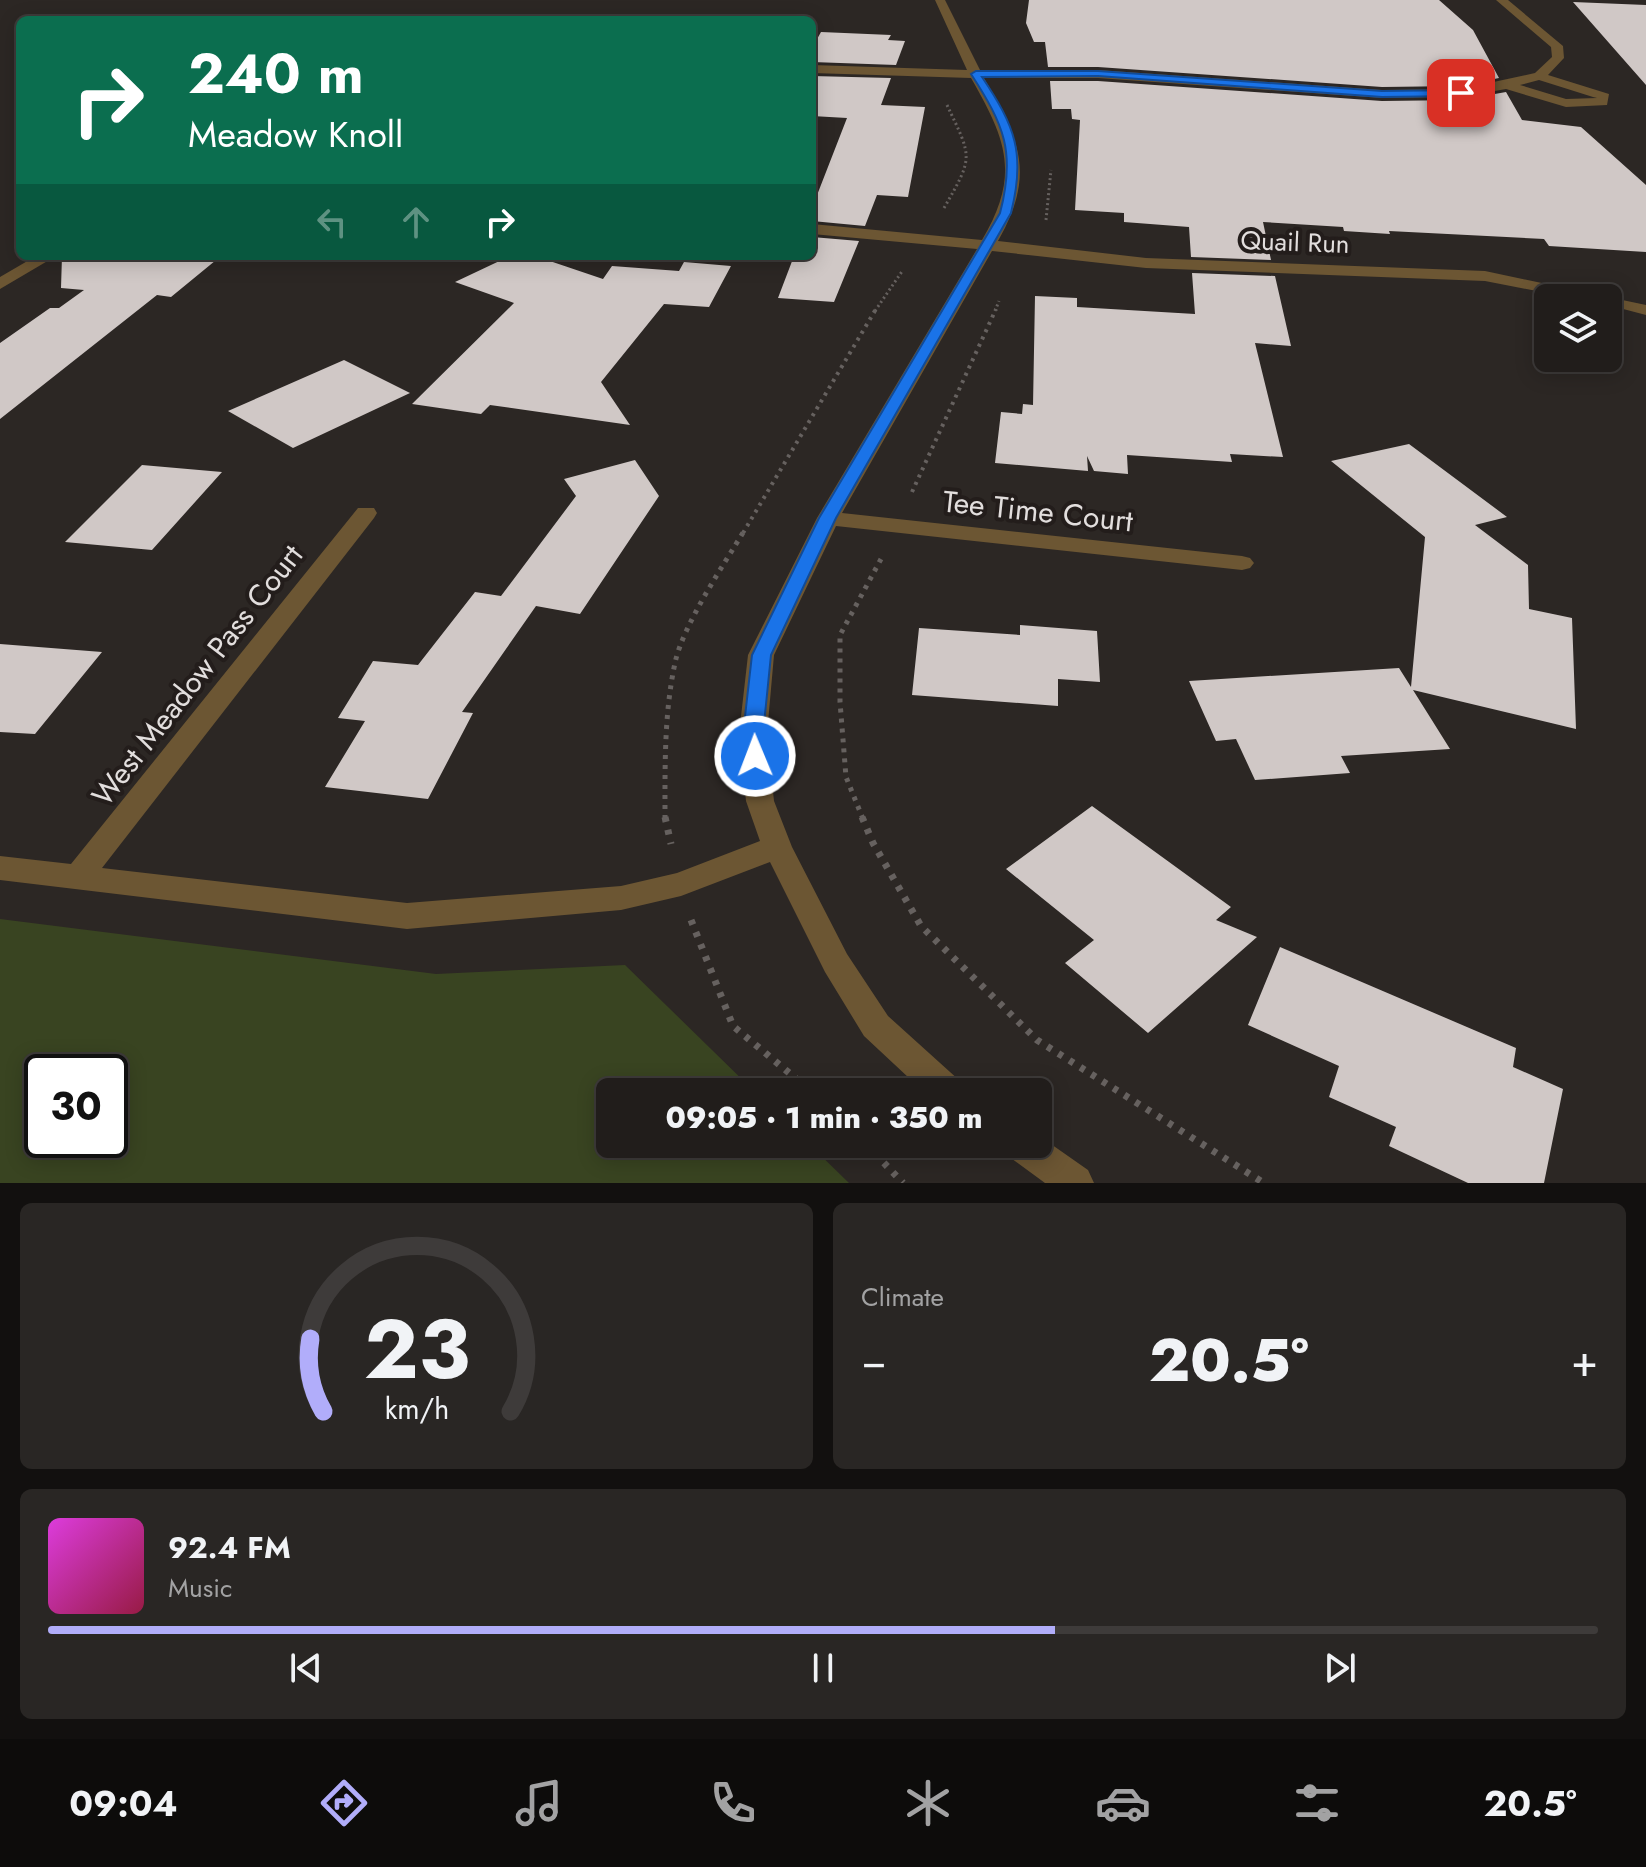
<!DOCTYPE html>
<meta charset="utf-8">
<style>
:root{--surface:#211d1b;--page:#292624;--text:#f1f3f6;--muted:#a2a2a3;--line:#3e3b3a;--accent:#b1adfa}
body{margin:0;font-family:Jost,sans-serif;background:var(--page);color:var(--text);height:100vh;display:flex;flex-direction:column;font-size:30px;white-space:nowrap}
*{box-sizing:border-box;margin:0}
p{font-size:26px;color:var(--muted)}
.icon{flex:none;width:44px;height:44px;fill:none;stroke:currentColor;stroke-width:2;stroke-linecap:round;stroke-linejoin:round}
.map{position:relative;height:1183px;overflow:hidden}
.drawer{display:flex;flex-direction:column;gap:20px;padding:20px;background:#12100f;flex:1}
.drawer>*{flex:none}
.top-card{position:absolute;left:16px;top:16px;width:800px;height:244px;border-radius:12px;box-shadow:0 4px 20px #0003,0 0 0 2px var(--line);background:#0b6e4f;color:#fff;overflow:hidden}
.tools{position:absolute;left:1534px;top:284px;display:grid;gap:16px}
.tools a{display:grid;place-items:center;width:88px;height:88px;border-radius:12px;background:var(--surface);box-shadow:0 4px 20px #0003,0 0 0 2px var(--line);font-size:40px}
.speed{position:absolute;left:24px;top:1054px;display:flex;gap:16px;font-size:40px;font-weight:700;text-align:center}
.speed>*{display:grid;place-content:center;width:104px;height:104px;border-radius:50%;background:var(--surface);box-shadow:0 4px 20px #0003,0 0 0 2px var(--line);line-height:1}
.speed .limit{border:4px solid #111;border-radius:12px;background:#fff;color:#111}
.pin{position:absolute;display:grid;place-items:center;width:68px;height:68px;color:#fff;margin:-34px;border-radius:16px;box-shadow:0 4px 12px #0006}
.me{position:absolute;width:88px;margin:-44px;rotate:359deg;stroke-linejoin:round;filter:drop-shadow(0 0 6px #0008)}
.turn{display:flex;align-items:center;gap:28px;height:168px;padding:0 40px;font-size:36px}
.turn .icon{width:104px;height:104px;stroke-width:2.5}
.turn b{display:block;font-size:56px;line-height:68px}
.lanes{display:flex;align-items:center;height:76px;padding:0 40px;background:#0003;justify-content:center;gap:40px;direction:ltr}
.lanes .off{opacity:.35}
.big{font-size:60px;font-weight:800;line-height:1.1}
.drawer .widget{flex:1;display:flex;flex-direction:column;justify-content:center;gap:12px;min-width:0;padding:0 28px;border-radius:12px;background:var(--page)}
.drawer .dial{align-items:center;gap:0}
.dial svg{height:208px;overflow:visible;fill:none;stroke:var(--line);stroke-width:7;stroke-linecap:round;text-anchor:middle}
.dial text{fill:var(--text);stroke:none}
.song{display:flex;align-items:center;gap:24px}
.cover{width:96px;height:96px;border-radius:12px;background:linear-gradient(135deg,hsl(300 70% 55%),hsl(340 70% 35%))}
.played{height:8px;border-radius:4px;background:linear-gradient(90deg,var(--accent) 65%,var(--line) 65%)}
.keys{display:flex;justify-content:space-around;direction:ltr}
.heat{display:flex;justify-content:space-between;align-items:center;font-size:44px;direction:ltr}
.drawer .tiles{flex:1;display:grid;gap:20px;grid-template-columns:1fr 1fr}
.widget:last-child{grid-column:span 2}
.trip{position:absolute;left:596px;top:1078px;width:456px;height:80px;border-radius:12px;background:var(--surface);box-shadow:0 4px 20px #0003,0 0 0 2px var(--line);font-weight:800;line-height:80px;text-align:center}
.tabs{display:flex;height:128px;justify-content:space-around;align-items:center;background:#0d0c0b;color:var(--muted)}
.tabs .icon{width:56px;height:56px}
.tabs .current{color:var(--accent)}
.tabs b{font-size:36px;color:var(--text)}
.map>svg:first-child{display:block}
</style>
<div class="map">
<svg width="1646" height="1183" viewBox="0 0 1646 1183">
<rect width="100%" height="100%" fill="#2c2724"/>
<!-- green -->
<path fill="#394421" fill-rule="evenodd" d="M0 919 436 974 625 965 755 1092H610V1144H809L849 1183H0ZM42 1072H110V1140H42Z"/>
<!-- building -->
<path fill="#d0c8c6" d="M1029 0H1439L1473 30 1499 78 1461 86 1382 87 1098 67H1048L1045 42H1034L1026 23Z
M1573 2 1646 5V85Z
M821 32 891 35 888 40 905 41 896 65 812 62V48Z
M812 76 891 78 881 105 925 107 908 197 877 195 865 226 812 221V208L847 118 812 116Z
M1050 81H1098L1382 101 1461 100 1506 92 1522 120 1581 127 1646 185V252L1549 246 1544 239 1389 231 1390 234 1344 231 1343 227 1263 222 1271 260 1191 257 1189 227 1124 222V213L1075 210 1080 120 1072 119 1071 109H1052Z
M812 237 859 241 834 302 778 298 794 256H812Z
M62 256H221L171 297 157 295 0 419V343L50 308H59L84 290 61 288Z
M510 256H535L603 279 612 266 679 271 684 262 731 266 709 307 664 304 601 382 630 425 490 405 481 414 412 404 514 303 455 282Z
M1192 273 1275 276 1291 346 1255 343 1283 457 1230 454 1232 462 1127 455 1128 474 1094 471 1087 456 1088 471 995 463 1001 412 1022 414 1023 404 1033 405 1035 296 1077 298V307L1195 314Z
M344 360 410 393 293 448 228 411Z
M1409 444 1507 517 1475 525 1528 565 1529 609 1572 618 1576 729 1413 690 1450 749 1341 756 1350 773 1255 780 1236 739 1216 741 1189 681 1399 668 1411 687 1425 537 1331 461Z
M635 460 659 496 580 614 536 606 462 712 473 713 428 799 325 787 365 721 338 718 373 661 418 665 475 592 501 596 576 496 564 479Z
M142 465 222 472 152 550 65 542Z
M1020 625 1097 631 1100 682 1058 679V706L912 695 919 628 1020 635Z
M0 644 102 652 35 734 0 732Z
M1092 806 1231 907 1216 920 1257 937 1148 1033 1065 963 1094 940 1006 869Z
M1280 947 1516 1048 1513 1067 1563 1089 1544 1183H1468L1389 1146 1396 1127 1329 1097 1339 1066 1248 1025Z"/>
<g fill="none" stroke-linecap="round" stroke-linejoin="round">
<!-- path-far3 -->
<path stroke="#66615f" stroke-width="3" stroke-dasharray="2 3" stroke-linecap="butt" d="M944 208C974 156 972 158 947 105
M1046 220 1051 170
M875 311 903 270
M995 311 999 301"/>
<!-- path-far2 -->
<path stroke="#66615f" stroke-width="4" stroke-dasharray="3 5" stroke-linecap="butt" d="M912 492 996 309
M743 533 876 309"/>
<!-- path-far1 -->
<path stroke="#66615f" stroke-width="5" stroke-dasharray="4 6" stroke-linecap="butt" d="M665 819C665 767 664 714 675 663 683 625 723 566 744 531
M863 819 846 777 840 702V635L881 559"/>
<!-- path -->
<path stroke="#66615f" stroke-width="7" stroke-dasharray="5 8" stroke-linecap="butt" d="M665 817 671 844
M862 817 873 843 921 926 1037 1040 1264 1183
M691 920 733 1026 812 1092
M866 1144 903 1183"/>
<!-- street -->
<path fill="#6c5633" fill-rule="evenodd" d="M935 0H945L980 70H1098L1382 90 1461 89 1535 73 1552 57 1551 47 1496 0H1508L1563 46 1564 58 1548 75 1609 94 1607 105 1566 107 1506 89 1461 97 1382 98 1098 78H984C1020 140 1036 174 998 241L1146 258 1485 271 1646 305V315L1608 305V298H1572L1485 281 1146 268 992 251 842 513 1242 556 1250 558 1254 563 1250 568 1242 570 836 526 774 655 767 734 774 801 792 847 847 954 888 1016 960 1081 966 1092H924L864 1036 825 972 770 862 681 896 621 910 407 929 0 880V856L71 864 358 508H374L377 513 374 518 102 868 407 903 621 886 677 873 760 841 746 801 739 734 748 655 817 518 977 249 812 234V224L982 240C1021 174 1006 139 971 78L812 73V65L967 70ZM1539 80 1593 97 1597 98 1566 99 1520 85Z
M36 256H56L0 289V277Z
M1038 1135 1088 1170 1094 1183H1045L1008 1156 1003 1144H1038Z"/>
</g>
<!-- route -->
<path fill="#1a73e8" stroke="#114b97" stroke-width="2" d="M1098 71 1382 91 1461 90 1466 93 1461 96 1382 97 1098 76 982 77C1015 126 1026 154 1011 213L836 518 771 655 763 734 766 756 763 762H748L743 734 752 655 819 518 1000 213C1016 152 1004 125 971 74L976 71Z"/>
<g text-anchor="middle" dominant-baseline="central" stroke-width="8" stroke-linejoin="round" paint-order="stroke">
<!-- far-street labels -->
<g font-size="26" fill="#e2dedd" stroke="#231d1b">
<text transform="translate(1295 242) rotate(2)">Quail Run</text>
</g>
<!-- street labels -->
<g font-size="30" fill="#e2dedd" stroke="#231d1b">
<text transform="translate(1038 511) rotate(6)">Tee Time Court</text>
<text transform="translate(197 675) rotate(-52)">West Meadow Pass Court</text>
</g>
</g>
</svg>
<div class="tools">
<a><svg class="icon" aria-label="layers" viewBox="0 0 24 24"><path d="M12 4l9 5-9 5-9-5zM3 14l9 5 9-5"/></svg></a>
</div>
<div class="speed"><div class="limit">30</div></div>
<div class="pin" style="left:1461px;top:93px;background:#d93025"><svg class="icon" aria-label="arrive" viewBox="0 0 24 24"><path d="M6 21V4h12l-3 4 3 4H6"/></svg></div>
<svg class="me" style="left:755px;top:756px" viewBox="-20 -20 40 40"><circle r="17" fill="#1a73e8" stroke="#fff" stroke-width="3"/><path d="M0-11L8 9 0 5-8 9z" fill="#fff"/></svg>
<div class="trip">09:05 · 1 min · 350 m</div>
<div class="top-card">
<div class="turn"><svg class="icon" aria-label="right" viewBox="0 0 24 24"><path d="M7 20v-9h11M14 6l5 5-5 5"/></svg><div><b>240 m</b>Meadow Knoll</div></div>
<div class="lanes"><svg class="icon off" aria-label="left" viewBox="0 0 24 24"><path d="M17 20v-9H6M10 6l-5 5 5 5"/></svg><svg class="icon off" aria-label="ahead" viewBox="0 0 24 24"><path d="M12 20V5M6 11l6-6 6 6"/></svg><svg class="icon" aria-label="right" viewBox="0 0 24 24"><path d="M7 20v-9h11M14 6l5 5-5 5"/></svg></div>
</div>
</div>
<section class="drawer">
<div class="tiles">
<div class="widget dial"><svg viewBox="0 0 100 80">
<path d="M14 69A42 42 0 1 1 86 69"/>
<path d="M14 69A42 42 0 0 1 9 41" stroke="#b1adfa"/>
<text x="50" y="56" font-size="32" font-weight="700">23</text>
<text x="50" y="72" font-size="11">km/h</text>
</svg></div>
<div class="widget"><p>Climate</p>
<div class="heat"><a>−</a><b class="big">20.5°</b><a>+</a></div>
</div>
<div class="widget">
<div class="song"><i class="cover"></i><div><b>92.4 FM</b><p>Music</p></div></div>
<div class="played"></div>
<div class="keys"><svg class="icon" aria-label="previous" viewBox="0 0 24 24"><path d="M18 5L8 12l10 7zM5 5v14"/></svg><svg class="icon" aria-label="pause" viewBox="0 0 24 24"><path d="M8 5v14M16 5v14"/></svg><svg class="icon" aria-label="next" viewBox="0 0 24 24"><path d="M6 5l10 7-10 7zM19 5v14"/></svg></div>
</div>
</div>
</section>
<nav class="tabs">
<b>09:04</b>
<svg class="icon current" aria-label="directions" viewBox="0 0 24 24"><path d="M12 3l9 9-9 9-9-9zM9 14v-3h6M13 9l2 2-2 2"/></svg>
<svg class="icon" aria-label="music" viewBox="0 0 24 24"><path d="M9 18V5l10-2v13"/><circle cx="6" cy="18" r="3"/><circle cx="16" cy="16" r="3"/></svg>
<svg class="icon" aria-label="phone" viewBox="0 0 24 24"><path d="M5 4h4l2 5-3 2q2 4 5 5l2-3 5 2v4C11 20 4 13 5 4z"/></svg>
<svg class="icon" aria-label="climate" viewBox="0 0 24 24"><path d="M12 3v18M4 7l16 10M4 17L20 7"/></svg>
<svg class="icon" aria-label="car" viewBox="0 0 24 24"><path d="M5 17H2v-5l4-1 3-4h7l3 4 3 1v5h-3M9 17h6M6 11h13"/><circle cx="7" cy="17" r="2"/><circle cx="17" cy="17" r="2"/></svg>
<svg class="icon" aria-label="filters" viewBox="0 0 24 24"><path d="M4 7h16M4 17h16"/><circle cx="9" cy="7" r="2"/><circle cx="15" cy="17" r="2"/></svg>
<b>20.5°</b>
</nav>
